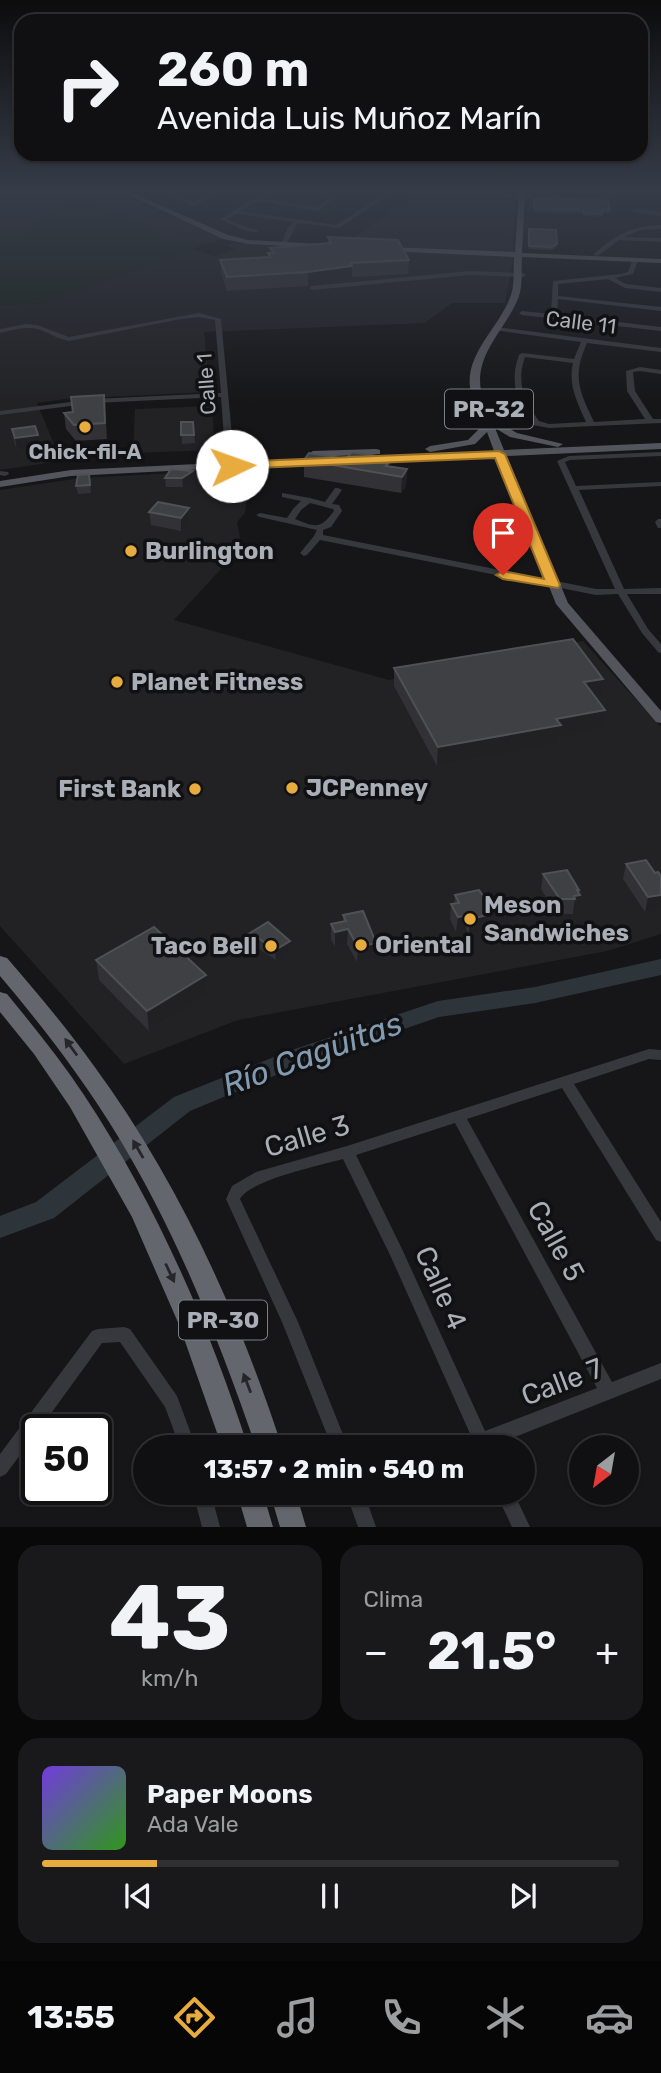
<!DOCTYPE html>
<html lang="es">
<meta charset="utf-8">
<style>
:root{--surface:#101012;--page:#19191b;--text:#f1f3f6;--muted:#9c9d9f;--line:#303032;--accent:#e8ab3e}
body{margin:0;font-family:Rubik,sans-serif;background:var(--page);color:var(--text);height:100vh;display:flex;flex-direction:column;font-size:26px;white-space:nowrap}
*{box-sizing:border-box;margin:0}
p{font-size:23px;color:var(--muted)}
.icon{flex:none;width:38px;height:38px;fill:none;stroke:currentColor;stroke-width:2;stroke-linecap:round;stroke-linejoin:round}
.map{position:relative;height:1527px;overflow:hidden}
.drawer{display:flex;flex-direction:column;gap:18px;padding:18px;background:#09090a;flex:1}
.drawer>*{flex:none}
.guide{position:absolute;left:14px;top:14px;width:634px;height:147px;border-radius:21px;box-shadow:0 2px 5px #0004,0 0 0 2px var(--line);background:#101012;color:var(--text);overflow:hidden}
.needle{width:46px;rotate:211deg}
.buttons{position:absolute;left:569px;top:1435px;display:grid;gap:14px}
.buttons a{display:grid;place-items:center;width:70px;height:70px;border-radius:50%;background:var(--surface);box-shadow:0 2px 5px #0004,0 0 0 2px var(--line);font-size:35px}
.speed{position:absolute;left:21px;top:1414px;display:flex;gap:14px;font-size:35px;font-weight:700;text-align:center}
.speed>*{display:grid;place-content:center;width:91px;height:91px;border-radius:50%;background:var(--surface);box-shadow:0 2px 5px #0004,0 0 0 2px var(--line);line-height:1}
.speed .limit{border:4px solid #111;border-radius:10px;background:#fff;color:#111}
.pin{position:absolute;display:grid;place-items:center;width:60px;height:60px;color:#fff;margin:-72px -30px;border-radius:50% 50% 50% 0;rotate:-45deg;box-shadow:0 0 7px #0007}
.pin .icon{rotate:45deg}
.me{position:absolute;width:77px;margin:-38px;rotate:87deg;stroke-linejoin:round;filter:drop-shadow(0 0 5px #0008)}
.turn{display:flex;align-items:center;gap:24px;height:147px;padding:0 28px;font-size:32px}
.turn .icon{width:91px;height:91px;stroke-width:2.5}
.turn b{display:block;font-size:49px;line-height:60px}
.big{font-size:52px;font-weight:700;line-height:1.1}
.drawer .widget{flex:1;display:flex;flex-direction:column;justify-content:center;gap:10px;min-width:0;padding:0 24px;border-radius:21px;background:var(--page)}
.drawer .dial{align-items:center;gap:0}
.dial b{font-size:91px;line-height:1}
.song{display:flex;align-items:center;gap:21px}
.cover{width:84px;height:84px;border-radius:10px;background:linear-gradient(135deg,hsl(260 70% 55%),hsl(110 70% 35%))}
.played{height:7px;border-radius:4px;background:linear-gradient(90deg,var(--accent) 20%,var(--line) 20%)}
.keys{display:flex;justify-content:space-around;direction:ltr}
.heat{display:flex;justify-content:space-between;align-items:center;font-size:38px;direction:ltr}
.drawer .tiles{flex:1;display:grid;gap:18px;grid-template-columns:1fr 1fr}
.widget:last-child{grid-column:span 2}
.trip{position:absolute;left:133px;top:1435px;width:402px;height:70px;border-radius:35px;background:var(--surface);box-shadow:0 2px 5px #0004,0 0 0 2px var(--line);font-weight:700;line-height:70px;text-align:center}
.menu{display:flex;height:112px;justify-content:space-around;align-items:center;background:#060607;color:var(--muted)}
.menu .icon{width:49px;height:49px}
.menu .active{color:var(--accent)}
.menu b{font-size:32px;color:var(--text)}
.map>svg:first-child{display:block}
</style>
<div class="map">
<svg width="661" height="1527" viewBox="0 0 661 1527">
<rect width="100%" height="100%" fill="#161618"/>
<!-- built -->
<path fill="#222225" d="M0 191H116L222 239 206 244 173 241 108 209 72 199 21 236 0 237Z
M413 195 515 199 513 262 505 303H452L425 323 204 332 210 392 65 399 37 403 61 461 0 470V305L43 303 192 249 215 256 235 249 226 245 233 243 338 249Z
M212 406 215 450 133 453 135 409Z
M251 469 245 513 237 522 242 546 174 620 389 680 583 641 661 727V934L607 951 238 1020 124 1064 0 926V490L81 478Z"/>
<!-- green -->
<path fill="#1c231d" d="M71 199 108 209 173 241 206 244 43 303 0 305V237L21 236Z"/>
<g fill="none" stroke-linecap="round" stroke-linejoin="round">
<!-- river -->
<path fill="#2d353b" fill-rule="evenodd" d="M661 959V975L535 1003 439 1017 305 1063 190 1111 54 1218 0 1238V1216L36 1202 174 1097 289 1051 438 1001 535 987Z"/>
<!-- minor -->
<path fill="#37383d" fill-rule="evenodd" d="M159 191H166L193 202 218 191H225L193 206Z
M267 191H273L261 198 317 207 330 197 298 191H311L338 196 318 211 257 201 240 211 336 225 389 191H395L339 228 298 223C293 229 290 241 284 246L281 244 287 229 293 222 236 214 227 219 249 228 259 230 256 232 246 231 220 219Z
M397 191H431L594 198C603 197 611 191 620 191L608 199 594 202 400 193Z
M634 209 661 212V216L632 212Z
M661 225V229L641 230 624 237 661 238V242L619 240 598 256 593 255C613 236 633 225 661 225Z
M633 259 638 260 633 274 615 278 626 284 661 288V292L625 288 608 279 558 284V296L661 307V311L558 299 557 315 661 327V331L522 315 519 313 522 311 551 314 553 281 621 274 628 272Z
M470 271 523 273 526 275 523 277 470 275 312 290 309 288 312 286Z
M199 313 221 319 235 467H229L228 465 225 452 221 397 94 403 0 415V411L94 399 221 393 215 320 199 317 181 319 69 341C58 339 51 334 41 330 28 325 13 330 0 333V329L26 324 37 325 69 337Z
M496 327 661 348V352L587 343C572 376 579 391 594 422L645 419 627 391 626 371 640 367 661 370V374L640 371 633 372 635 391 653 419H661V423L549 428 533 425C517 403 509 382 519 355L522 353 574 359 581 342 494 330V328ZM525 357 573 363C568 385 577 402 586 422L549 424 539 421C524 402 516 381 525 357Z
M661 452V456L570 460 565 462 576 486 661 482V486L579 490 624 589 661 588V594H627L648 629 661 644V653L658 652 642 633 618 594 596 595 320 540 307 555 304 556 300 553 314 536 317 530 260 517 256 515 260 513 287 518 293 509 301 501 282 497V493L310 498 325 502 335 488H338L342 490 332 504 339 505 342 511 331 527 323 530V535L596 589H615L557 461 569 456ZM310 503 333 509 334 511C320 530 315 527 295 519L301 510Z
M0 471 8 472 9 474 5 476 0 475Z
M658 519H661V528H658L655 522Z
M649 1049 661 1050V1060L649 1059 574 1084 661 1222V1242L656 1240 562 1088 467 1119 612 1382 661 1363V1379L492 1446V1447H476L391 1257 343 1159C321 1165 250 1180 240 1199L298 1322 348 1447H332L282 1322 226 1199 232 1186 256 1172 347 1146ZM455 1123 597 1388 485 1431 402 1249 356 1155Z
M124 1327 130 1329 177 1396 196 1447H180L165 1407 120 1342 102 1343 39 1430H37V1432L6 1474 0 1477V1454L92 1331 98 1329Z
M193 1493H211L220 1527H202Z
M346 1493H364L376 1527H358Z
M496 1493H514L530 1527H512Z"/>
<!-- major -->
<path fill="#54555c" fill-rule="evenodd" d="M120 191H128L228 235 248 240 321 244 325 246 321 248 248 244 223 239Z
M519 191H525L522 253 661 259V263L522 257C521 269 523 284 519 296 507 329 474 353 481 391 482 401 489 412 493 422H498L517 433 563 444 558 447 510 437 495 428 504 450 661 443V449L507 456 568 603 661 711V723L656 722 556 604 497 457 364 463 359 460 364 457 494 451 487 432 475 444 430 452 425 449 430 446 468 440 484 424C480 414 474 404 471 393 462 355 500 328 511 295 515 283 513 269 514 257L387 251 383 249 387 247 515 252Z
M376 449 380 450V454L313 457 308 454 313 451Z
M323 458 328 461 327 463 71 476 0 487V481L71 470Z"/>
<!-- highway -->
<path fill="#64666d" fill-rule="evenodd" d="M0 956 7 958C37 993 67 1028 94 1066 177 1179 239 1314 282 1447H256C219 1340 178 1236 119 1138 84 1080 43 1027 0 976Z
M0 992 7 994C34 1027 61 1060 84 1095 155 1202 209 1325 248 1447H222L180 1327 132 1217 70 1107 34 1054 0 1012Z
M237 1493H263L273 1527H247Z
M270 1493H296L306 1527H280Z"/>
</g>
<!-- wall -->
<path fill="#323236" d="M534 199 610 210 609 213H602V217L583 216 582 213 534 212Z
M529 229 557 247 552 250 529 249Z
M328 237 409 260 408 274 352 277V280L308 286 227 291 221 274 220 260 268 257V253H270V248L328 243Z
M104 395 107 439 76 441 66 429 64 413 72 412 71 397Z
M181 422H193L195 443 182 444Z
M12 429 40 447 17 451 14 441Z
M383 457V463L388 464V466L407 469 406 486 401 493 304 477V460Z
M193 471 194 479 183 487H166L165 478Z
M89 474 91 493 78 494 76 486Z
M189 508 190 521 181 531 151 525 149 512Z
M394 668 600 697 596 698 602 729 559 737 558 744 437 766 394 686Z
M626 864 655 873 661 876V909L645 912 623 879Z
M543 874 579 890 577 910 573 911V914H557L541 889Z
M455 895 491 907 489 922 486 923 485 930 469 934 466 930 456 932 450 919 451 904H454Z
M343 915 375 958 357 962 347 944 335 947 331 939V924L343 921Z
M268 922 290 951 276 960 258 948 247 945V935Z
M96 960 206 975 207 995 149 1031 99 980Z"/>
<!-- shaded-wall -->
<path fill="#212124" d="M352 266V280L308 286V272Z
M38 435 40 447 17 451 15 438Z
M407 469 406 486 401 493 402 477Z
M193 471 194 479 183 487 182 478Z
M189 508 190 521 181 531V518Z
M603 679 600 697 581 701 584 682Z
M605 710 602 729 559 737 558 744 437 766 438 747 556 719Z
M577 890H579L578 895H580L577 910 573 911 575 899H573Z
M661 895V909L645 912 648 897Z
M491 907 489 922 486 923 485 930 469 934 470 919 483 909Z
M468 915 466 930 456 932 458 917Z
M348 929 347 944 335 947V932Z
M290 941V951L276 960 275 950Z
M376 943 375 958 357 962 358 947Z
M206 975 207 995 149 1031 147 1011Z"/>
<!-- building -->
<path fill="#3f4044" stroke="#4f5156" stroke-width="2" d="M534 199 608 201 610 210 602 209V214L583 213V210L534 208Z
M529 229 556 230 557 244 552 247 529 246Z
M328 237 398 240 409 260 351 263 352 266 308 272 227 277 220 260 270 257 268 253H275L270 248 331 243Z
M104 395 105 423 74 425 64 413 73 412 71 397Z
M181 422H193L194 435H181Z
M35 426 38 435 15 438 12 429Z
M352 452 383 457 379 462 388 464 386 466 407 469 402 477 304 460 309 453 346 459Z
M171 469 193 471 182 478H165Z
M89 474 90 485 76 486 78 475Z
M158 502 189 508 181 518 149 512Z
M573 639 603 679 584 682 605 710 556 719 561 725 438 747 394 668Z
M646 860 655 873 658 872 661 876V895L648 897 626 864Z
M567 870 579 890H577L580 895 574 896 575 899H560L543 874Z
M479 890 491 907 483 909 487 915 470 919 468 915 458 917 451 904 459 903 455 895Z
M363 911 376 943 358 947 348 929 335 932 331 924 346 921 343 915Z
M268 922 290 941 275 950 258 938 247 935Z
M154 927 206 975 147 1011 96 960Z"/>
<!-- one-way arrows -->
<defs><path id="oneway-solid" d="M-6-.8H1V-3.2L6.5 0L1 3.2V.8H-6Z" transform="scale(1.75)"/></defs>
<g fill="#26262a">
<use href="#oneway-solid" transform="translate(71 1047) rotate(-126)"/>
<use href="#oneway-solid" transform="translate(138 1149) rotate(-120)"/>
<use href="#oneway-solid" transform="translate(170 1273) rotate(65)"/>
<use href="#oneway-solid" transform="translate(247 1383) rotate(-111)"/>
</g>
<!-- sky -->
<linearGradient id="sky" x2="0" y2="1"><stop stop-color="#0c0c0d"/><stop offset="0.47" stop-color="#363c48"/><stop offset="1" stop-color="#363c48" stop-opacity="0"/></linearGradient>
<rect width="661" height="405" fill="url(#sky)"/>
<!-- route -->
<path fill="#e8ab3e" stroke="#976f28" stroke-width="2" d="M499 451 505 454 560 585 558 588 503 579 496 575 503 571 544 579 495 458 232 469 227 466 232 462Z"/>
<!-- markers -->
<g fill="#e8ab3e" stroke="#111113" stroke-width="2.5">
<circle cx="85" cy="427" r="7"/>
<circle cx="131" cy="551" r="7"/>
<circle cx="117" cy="682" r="7"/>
<circle cx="292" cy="788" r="7"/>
<circle cx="195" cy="789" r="7"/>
<circle cx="470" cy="919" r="7"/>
<circle cx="361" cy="945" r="7"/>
<circle cx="271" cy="946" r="7"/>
</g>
<g text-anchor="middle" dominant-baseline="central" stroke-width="7" stroke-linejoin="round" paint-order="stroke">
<!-- far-street labels -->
<g font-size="21" fill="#a9aeb7" stroke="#111113">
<text transform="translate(581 322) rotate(7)">Calle 11</text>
<text transform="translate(206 384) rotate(-94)">Calle 1</text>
</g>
<!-- far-poi labels -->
<g font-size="21" font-weight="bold" fill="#a9aeb7" stroke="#111113">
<text x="85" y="451">Chick-fil-A</text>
</g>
<!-- shield labels -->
<g fill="#111113" stroke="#7b7f86" stroke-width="2">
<rect x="445" y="389.5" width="88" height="39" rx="5"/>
<rect x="179" y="1300.5" width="88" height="39" rx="5"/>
</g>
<g font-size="23" font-weight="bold" fill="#a9aeb7">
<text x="489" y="409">PR-32</text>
<text x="223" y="1320">PR-30</text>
</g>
<!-- poi labels -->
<g font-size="24" font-weight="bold" fill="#a9aeb7" stroke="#111113" text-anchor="start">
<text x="145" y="551">Burlington</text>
<text x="131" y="682">Planet Fitness</text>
<text x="306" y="788">JCPenney</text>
<text x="181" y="789" text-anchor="end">First Bank</text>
<text x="484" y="905">Meson<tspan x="484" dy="28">Sandwiches</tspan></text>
<text x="375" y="945">Oriental</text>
<text x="257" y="946" text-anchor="end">Taco Bell</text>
</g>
<!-- near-street labels -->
<g font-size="28" fill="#a9aeb7" stroke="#111113">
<text transform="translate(307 1136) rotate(-16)">Calle 3</text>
<text transform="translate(556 1241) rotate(61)">Calle 5</text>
<text transform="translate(441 1288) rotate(66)">Calle 4</text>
<text transform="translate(562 1382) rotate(-21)">Calle 7</text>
</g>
<!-- near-water labels -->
<g font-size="32" font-style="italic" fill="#829bb0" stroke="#111113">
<text transform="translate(312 1054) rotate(-20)">Río Cagüitas</text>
</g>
</g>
</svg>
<div class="buttons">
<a><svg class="needle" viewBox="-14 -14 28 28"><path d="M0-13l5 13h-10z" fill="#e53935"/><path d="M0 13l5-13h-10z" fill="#9c9d9f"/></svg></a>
</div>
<div class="speed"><div class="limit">50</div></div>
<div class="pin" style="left:503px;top:575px;background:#d93025"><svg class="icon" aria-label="arrive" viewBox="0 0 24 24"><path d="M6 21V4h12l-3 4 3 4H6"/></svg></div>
<svg class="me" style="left:232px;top:466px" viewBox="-20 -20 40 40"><circle r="19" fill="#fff"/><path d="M0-13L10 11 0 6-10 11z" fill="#e8ab3e"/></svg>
<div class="trip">13:57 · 2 min · 540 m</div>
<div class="guide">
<div class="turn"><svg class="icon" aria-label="right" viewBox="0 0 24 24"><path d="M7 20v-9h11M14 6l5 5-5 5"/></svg><div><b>260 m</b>Avenida Luis Muñoz Marín</div></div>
</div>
</div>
<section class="drawer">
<div class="tiles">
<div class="widget dial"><b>43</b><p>km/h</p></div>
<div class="widget"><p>Clima</p>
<div class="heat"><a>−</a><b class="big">21.5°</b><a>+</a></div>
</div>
<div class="widget">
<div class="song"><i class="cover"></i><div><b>Paper Moons</b><p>Ada Vale</p></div></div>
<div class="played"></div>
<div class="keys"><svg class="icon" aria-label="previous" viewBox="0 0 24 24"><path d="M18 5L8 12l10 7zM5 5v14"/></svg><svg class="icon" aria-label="pause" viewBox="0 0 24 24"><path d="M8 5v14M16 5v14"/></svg><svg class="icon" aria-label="next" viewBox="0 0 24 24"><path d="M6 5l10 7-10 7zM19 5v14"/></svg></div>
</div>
</div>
</section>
<nav class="menu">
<b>13:55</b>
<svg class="icon active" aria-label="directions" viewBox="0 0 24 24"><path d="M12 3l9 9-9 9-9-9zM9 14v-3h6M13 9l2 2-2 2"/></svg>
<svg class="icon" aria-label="music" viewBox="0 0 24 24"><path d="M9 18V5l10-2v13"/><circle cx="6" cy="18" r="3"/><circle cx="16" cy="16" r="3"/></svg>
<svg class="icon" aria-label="phone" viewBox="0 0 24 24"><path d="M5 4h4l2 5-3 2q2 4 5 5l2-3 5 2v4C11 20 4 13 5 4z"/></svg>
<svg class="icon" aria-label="climate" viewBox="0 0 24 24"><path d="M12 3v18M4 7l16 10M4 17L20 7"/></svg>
<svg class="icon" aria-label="car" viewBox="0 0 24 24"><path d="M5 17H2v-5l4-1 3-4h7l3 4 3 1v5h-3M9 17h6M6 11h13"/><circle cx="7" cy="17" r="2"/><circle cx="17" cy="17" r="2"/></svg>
</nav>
